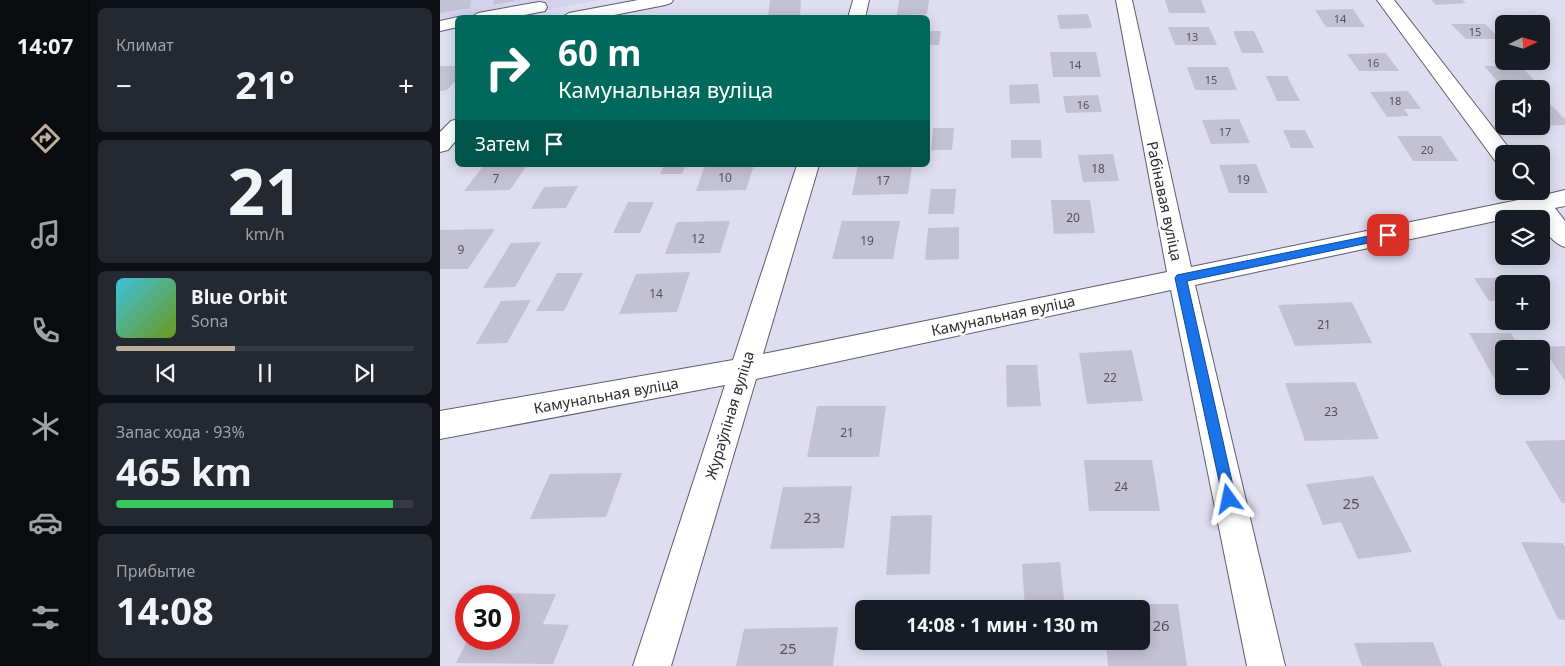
<!DOCTYPE html>
<html lang="ru">
<meta charset="utf-8">
<style>
:root{--surface:#171b24;--page:#242831;--text:#f1f3f6;--muted:#9ea1a6;--line:#363941;--accent:#baaf9c}
body{margin:0;font-family:"Noto Sans",sans-serif;background:var(--page);color:var(--text);height:100vh;display:flex;flex-direction:column;font-size:19px;white-space:nowrap}
*{box-sizing:border-box;margin:0}
p{font-size:16px;color:var(--muted)}
.icon{flex:none;width:28px;height:28px;fill:none;stroke:currentColor;stroke-width:2;stroke-linecap:round;stroke-linejoin:round}
.map{position:relative;flex:1;overflow:hidden}
.panel{display:flex;flex-direction:column;gap:8px;padding:8px;background:#0d0f14;width:350px}
.panel>*{flex:none}
.top-card{position:absolute;left:15px;top:15px;width:475px;height:152px;border-radius:8px;box-shadow:0 2px 12px #0003;background:#00695c;color:#fff;overflow:hidden}
.needle{width:32px;rotate:85deg}
.buttons{position:absolute;left:1055px;top:15px;display:grid;gap:10px}
.buttons a{display:grid;place-items:center;width:55px;height:55px;border-radius:8px;background:var(--surface);box-shadow:0 2px 12px #0003;font-size:25px}
.speed{position:absolute;left:15px;top:585px;display:flex;gap:10px;font-size:25px;font-weight:700;text-align:center}
.speed>*{display:grid;place-content:center;width:65px;height:65px;border-radius:50%;background:var(--surface);box-shadow:0 2px 12px #0003;line-height:1}
.speed .limit{border:8px solid #d22;background:#fff;color:#111}
.pin{position:absolute;display:grid;place-items:center;width:42px;height:42px;color:#fff;margin:-21px;border-radius:10px;box-shadow:0 2px 8px #0006}
.me{position:absolute;width:55px;margin:-28px;rotate:348deg;stroke-linejoin:round;filter:drop-shadow(0 0 4px #0008)}
.turn{display:flex;align-items:center;gap:18px;height:105px;padding:0 20px;font-size:22px}
.turn .icon{width:65px;height:65px;stroke-width:2.5}
.turn b{display:block;font-size:35px;line-height:42px}
.then{display:flex;align-items:center;height:48px;padding:0 20px;background:#0003;gap:10px;font-size:19px}
.big{font-size:38px;font-weight:700;line-height:1.1}
.panel .tile{flex:1;display:flex;flex-direction:column;justify-content:center;gap:8px;min-width:0;padding:0 18px;border-radius:8px;background:var(--page)}
.panel .dial{align-items:center;gap:0}
.dial b{font-size:65px;line-height:1}
.song{display:flex;align-items:center;gap:15px}
.cover{width:60px;height:60px;border-radius:8px;background:linear-gradient(135deg,hsl(190 70% 55%),hsl(80 70% 35%))}
.played{height:5px;border-radius:2px;background:linear-gradient(90deg,var(--accent) 40%,var(--line) 40%)}
.keys{display:flex;justify-content:space-around;direction:ltr}
.heat{display:flex;justify-content:space-between;align-items:center;font-size:28px;direction:ltr}
.charge{height:8px;border-radius:4px;background:linear-gradient(90deg,#34c759 93%,var(--line) 0)}
.trip{position:absolute;left:415px;top:600px;width:295px;height:50px;border-radius:8px;background:var(--surface);box-shadow:0 2px 12px #0003;font-weight:700;line-height:50px;text-align:center}
main{display:flex;flex:1;min-height:0}
.menu{display:flex;flex-direction:column;width:90px;justify-content:space-around;align-items:center;background:#090b0e;color:var(--muted)}
.menu .icon{width:35px;height:35px}
.menu .on{color:var(--accent)}
.menu b{font-size:22px;color:var(--text)}
.map>svg:first-child{display:block}
</style>
<main>
<nav class="menu">
<b>14:07</b>
<svg class="icon on" aria-label="directions" viewBox="0 0 24 24"><path d="M12 3l9 9-9 9-9-9zM9 14v-3h6M13 9l2 2-2 2"/></svg>
<svg class="icon" aria-label="music" viewBox="0 0 24 24"><path d="M9 18V5l10-2v13"/><circle cx="6" cy="18" r="3"/><circle cx="16" cy="16" r="3"/></svg>
<svg class="icon" aria-label="phone" viewBox="0 0 24 24"><path d="M5 4h4l2 5-3 2q2 4 5 5l2-3 5 2v4C11 20 4 13 5 4z"/></svg>
<svg class="icon" aria-label="climate" viewBox="0 0 24 24"><path d="M12 3v18M4 7l16 10M4 17L20 7"/></svg>
<svg class="icon" aria-label="car" viewBox="0 0 24 24"><path d="M5 17H2v-5l4-1 3-4h7l3 4 3 1v5h-3M9 17h6M6 11h13"/><circle cx="7" cy="17" r="2"/><circle cx="17" cy="17" r="2"/></svg>
<svg class="icon" aria-label="filters" viewBox="0 0 24 24"><path d="M4 7h16M4 17h16"/><circle cx="9" cy="7" r="2"/><circle cx="15" cy="17" r="2"/></svg>
</nav>
<section class="panel">
<div class="tile"><p>Климат</p>
<div class="heat"><a>−</a><b class="big">21°</b><a>+</a></div>
</div>
<div class="tile dial"><b>21</b><p>km/h</p></div>
<div class="tile">
<div class="song"><i class="cover"></i><div><b>Blue Orbit</b><p>Sona</p></div></div>
<div class="played"></div>
<div class="keys"><svg class="icon" aria-label="previous" viewBox="0 0 24 24"><path d="M18 5L8 12l10 7zM5 5v14"/></svg><svg class="icon" aria-label="pause" viewBox="0 0 24 24"><path d="M8 5v14M16 5v14"/></svg><svg class="icon" aria-label="next" viewBox="0 0 24 24"><path d="M6 5l10 7-10 7zM19 5v14"/></svg></div>
</div>
<div class="tile"><p>Запас хода · 93%</p><b class="big">465 km</b><div class="charge"></div></div>
<div class="tile"><p>Прибытие</p><b class="big">14:08</b></div>
</section>
<div class="map">
<svg width="1125" height="666" viewBox="0 0 1125 666">
<rect width="100%" height="100%" fill="#dfdef1"/>
<!-- built -->
<path fill="#d4d2ec" d="M0 0H159L70 17 18 18 17 28 0 31Z"/>
<!-- building -->
<path fill="#c3c1d4" d="M0 0H31L30 8 0 13Z
M54 0H74V1L53 5Z
M330 0H361L360 17 328 18Z
M459 0H489L487 14 457 15Z
M725 0H761L766 13H729Z
M991 0H1022L1026 3 996 5Z
M913 9 925 27H886L875 10Z
M648 14 652 28 620 29 617 15Z
M1011 24H1045L1060 39H1026Z
M728 27H769L777 45H735Z
M488 31H501L499 45H488Z
M793 31H814L824 53H802Z
M610 52H656L661 77H613Z
M946 53 959 71H919L907 54Z
M0 66H18V78L7 90 0 91Z
M1044 66H1081L1094 80 1057 81Z
M747 67H788L797 90H755Z
M826 76H847L860 101H837Z
M598 84 600 103 570 104 569 85Z
M968 91 981 109H964L969 116 947 117 930 92Z
M658 95 662 112 626 113 623 96Z
M1101 102H1108L1125 119V125L1101 126Z
M799 119 810 143 771 144 762 120Z
M493 128H514L512 150H491Z
M843 130H865L874 148H851Z
M957 136H1001L1018 161H973Z
M571 140H601L602 158H571Z
M673 154 679 181 643 182 638 155Z
M816 164 828 193H789L779 165Z
M44 165H87L70 190 24 191Z
M224 165H246L242 174H220Z
M265 165H314L306 190 256 191Z
M418 165H472L468 194 412 195Z
M138 186 126 208 91 209 104 187Z
M491 189H516L514 214H488Z
M611 200H650L655 233 614 234Z
M188 202H214L200 233H173Z
M290 221 280 253 225 254 237 222Z
M402 221H460L453 259H392Z
M519 227V259L485 260 488 228Z
M55 229 28 269H0V230Z
M101 242 75 287 43 288 71 243Z
M250 272 237 312 179 314 196 274Z
M117 273H143L124 311H96Z
M1034 278H1068L1072 284H1064V300L1049 301Z
M91 300 67 343 36 344 61 301Z
M912 302 932 343 855 346 838 305Z
M1029 333H1071L1080 349H1064V378H1054Z
M1125 346V381L1102 347Z
M692 350 703 401 647 404 639 353Z
M566 365H597L601 406 567 407Z
M915 382 939 439 865 441 845 383Z
M377 406H446L439 457H367Z
M1125 440V503H1122L1085 441Z
M644 460H712L720 511H649Z
M182 473 166 517 90 519 110 474Z
M933 476 972 552 918 559 901 522 883 525 866 484Z
M412 486 404 548 330 549 343 487Z
M492 515 490 574 446 575 451 516Z
M1081 542 1123 543 1125 547V620L1118 619Z
M620 562 625 609H585L582 564Z
M50 593 116 594 103 624 129 625 113 664 16 663 28 639H69V596H48Z
M663 604H738L747 666H668L666 641H701V609H664Z
M398 627 393 666H296L304 629Z
M993 642 1002 666H922L914 643Z"/>
<g fill="none" stroke-linecap="round" stroke-linejoin="round">
<defs>
<path id="minor" d="M198 0H233L231 3 225 5 159 18H121L129 13Z
M413 0H429L425 18H408Z
M676 0H692L751 267 1083 199 1079 191H1101L1104 195 1125 190V206L1115 208 1125 221V247C1115 244 1101 230 1101 219H1098L1093 213 755 285 845 666H807L731 290 316 379 231 666H193L285 385 0 439V411L293 360 357 165H379L323 354 727 272Z
M937 0H954L1072 152 1073 154H1064V164L1056 162Z
M99 2 105 3 107 7 105 11 69 18H30L38 13Z
M18 17 21 18H18V27L0 31V21Z
M18 119V138L8 150 0 152V132L11 121Z"/>
</defs>
<!-- minor casing -->
<use href="#minor" stroke="#5e5c6d" stroke-width="2"/>
<!-- minor -->
<use href="#minor" fill="#fff" fill-rule="evenodd"/>
</g>
<!-- route -->
<path fill="#1a73e8" stroke="#114b97" d="M948 232 952 233V238L747 281 796 499 794 504 789 506 784 504 735 278 737 275Z"/>
<g text-anchor="middle" dominant-baseline="central" stroke-width="5" stroke-linejoin="round" paint-order="stroke">
<!-- far-number labels -->
<g font-size="11" fill="#53525c">
<text x="900" y="18">14</text>
<text x="1035" y="31">15</text>
<text x="752" y="36">13</text>
<text x="933" y="62">16</text>
<text x="635" y="64">14</text>
<text x="771" y="79">15</text>
<text x="955" y="100">18</text>
<text x="643" y="104">16</text>
<text x="785" y="131">17</text>
<text x="987" y="149">20</text>
</g>
<!-- number labels -->
<g font-size="12" fill="#53525c">
<text x="658" y="168">18</text>
<text x="285" y="177">10</text>
<text x="56" y="178">7</text>
<text x="803" y="179">19</text>
<text x="443" y="180">17</text>
<text x="633" y="217">20</text>
<text x="258" y="238">12</text>
<text x="427" y="240">19</text>
<text x="21" y="249">9</text>
<text x="216" y="293">14</text>
<text x="884" y="324">21</text>
<text x="670" y="377">22</text>
<text x="891" y="411">23</text>
<text x="407" y="432">21</text>
<text x="681" y="486">24</text>
</g>
<!-- street labels -->
<g font-size="15" fill="#2e2d34" stroke="#fff">
<text transform="translate(725 201) rotate(78)">Рабінавая вуліца</text>
<text transform="translate(563 315) rotate(-12)">Камунальная вуліца</text>
<text transform="translate(166 395) rotate(-10)">Камунальная вуліца</text>
<text transform="translate(289 415) rotate(-73)">Жураўліная вуліца</text>
</g>
<!-- near-number labels -->
<g font-size="15" fill="#53525c">
<text x="911" y="503">25</text>
<text x="372" y="517">23</text>
<text x="721" y="625">26</text>
<text x="348" y="648">25</text>
</g>
</g>
</svg>
<div class="buttons">
<a><svg class="needle" viewBox="-14 -14 28 28"><path d="M0-13l5 13h-10z" fill="#e53935"/><path d="M0 13l5-13h-10z" fill="#9ea1a6"/></svg></a>
<a><svg class="icon" aria-label="sound" viewBox="0 0 24 24"><path d="M4 9h4l5-4v14l-5-4H4zM17 9q2 3 0 6"/></svg></a>
<a><svg class="icon" aria-label="search" viewBox="0 0 24 24"><circle cx="10" cy="10" r="6"/><path d="M15 15l6 6"/></svg></a>
<a><svg class="icon" aria-label="layers" viewBox="0 0 24 24"><path d="M12 4l9 5-9 5-9-5zM3 14l9 5 9-5"/></svg></a>
<a>+</a>
<a>−</a>
</div>
<div class="speed"><div class="limit">30</div></div>
<div class="pin" style="left:948px;top:235px;background:#d93025"><svg class="icon" aria-label="arrive" viewBox="0 0 24 24"><path d="M6 21V4h12l-3 4 3 4H6"/></svg></div>
<svg class="me" style="left:789px;top:499px" viewBox="-20 -20 40 40"><path d="M0-17L14 15 0 8-14 15z" fill="#1a73e8" stroke="#fff" stroke-width="4"/></svg>
<div class="trip">14:08 · 1 мин · 130 m</div>
<div class="top-card">
<div class="turn"><svg class="icon" aria-label="right" viewBox="0 0 24 24"><path d="M7 20v-9h11M14 6l5 5-5 5"/></svg><div><b>60 m</b>Камунальная вуліца</div></div>
<div class="then">Затем<svg class="icon" aria-label="arrive" viewBox="0 0 24 24"><path d="M6 21V4h12l-3 4 3 4H6"/></svg></div>
</div>
</div>
</main>
